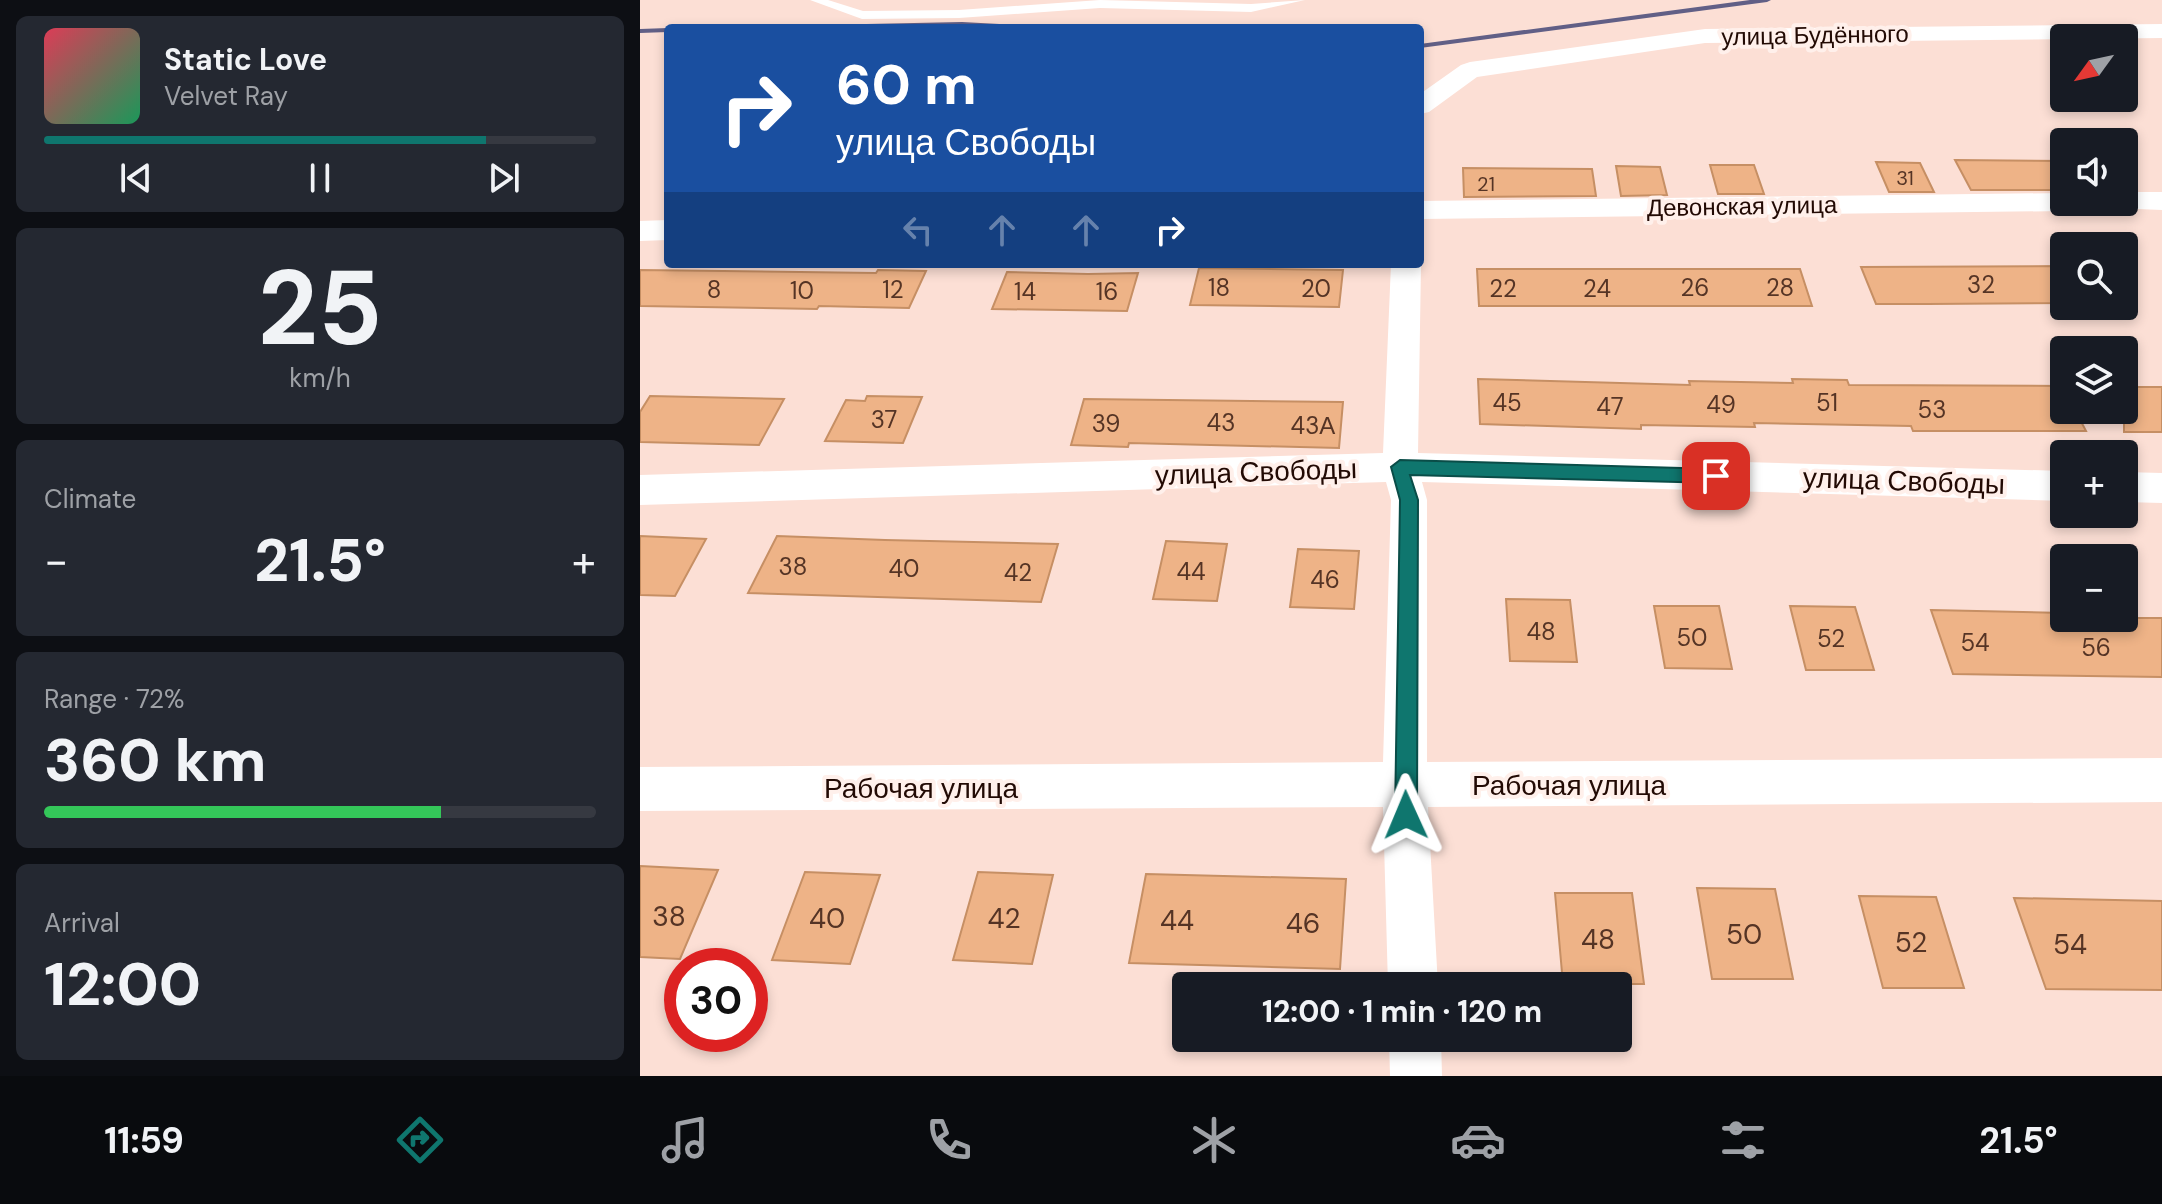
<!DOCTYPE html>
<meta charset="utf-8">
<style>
:root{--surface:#171b24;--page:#242831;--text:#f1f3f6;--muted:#9ea1a6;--line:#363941;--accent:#0f766e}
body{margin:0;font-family:"DM Sans",sans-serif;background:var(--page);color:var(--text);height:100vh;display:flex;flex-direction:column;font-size:30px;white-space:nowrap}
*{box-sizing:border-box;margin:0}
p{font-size:26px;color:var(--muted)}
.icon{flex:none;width:44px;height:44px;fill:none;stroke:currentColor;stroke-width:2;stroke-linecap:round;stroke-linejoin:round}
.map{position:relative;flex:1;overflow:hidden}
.details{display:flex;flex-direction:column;gap:16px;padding:16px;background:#0d0f14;width:640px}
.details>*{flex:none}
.top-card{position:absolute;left:24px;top:24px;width:760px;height:244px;border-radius:8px;box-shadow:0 4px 12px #0003;background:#1a4fa0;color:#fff;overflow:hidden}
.needle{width:52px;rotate:237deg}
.controls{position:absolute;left:1410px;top:24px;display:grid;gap:16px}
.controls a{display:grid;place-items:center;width:88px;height:88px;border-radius:8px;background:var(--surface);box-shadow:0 4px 12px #0003;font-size:40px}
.speed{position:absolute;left:24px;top:948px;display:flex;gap:16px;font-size:40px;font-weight:700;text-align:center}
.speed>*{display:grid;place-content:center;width:104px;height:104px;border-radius:50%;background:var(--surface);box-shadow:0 4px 12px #0003;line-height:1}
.speed .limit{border:12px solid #d22;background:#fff;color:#111}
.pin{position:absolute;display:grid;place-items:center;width:68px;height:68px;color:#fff;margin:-34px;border-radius:16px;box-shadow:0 4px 12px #0006}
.me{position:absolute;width:88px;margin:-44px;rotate:359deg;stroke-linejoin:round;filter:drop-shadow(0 0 6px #0008)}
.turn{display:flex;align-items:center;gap:28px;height:168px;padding:0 40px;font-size:36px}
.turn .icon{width:104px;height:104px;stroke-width:2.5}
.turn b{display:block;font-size:56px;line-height:68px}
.lanes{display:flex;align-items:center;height:76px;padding:0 40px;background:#0003;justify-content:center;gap:40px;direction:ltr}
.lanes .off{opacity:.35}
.big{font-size:60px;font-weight:800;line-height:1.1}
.details .widget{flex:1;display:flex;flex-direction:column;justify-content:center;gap:12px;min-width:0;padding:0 28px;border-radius:12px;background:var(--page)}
.details .dial{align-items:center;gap:0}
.dial b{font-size:104px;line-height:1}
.song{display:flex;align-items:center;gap:24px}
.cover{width:96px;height:96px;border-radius:12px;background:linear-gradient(135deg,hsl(350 70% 55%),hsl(150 70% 35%))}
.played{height:8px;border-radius:4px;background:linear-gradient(90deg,var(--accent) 80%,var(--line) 80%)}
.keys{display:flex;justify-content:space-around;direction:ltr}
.heat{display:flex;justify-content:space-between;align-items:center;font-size:44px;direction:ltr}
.charge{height:12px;border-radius:6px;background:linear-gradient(90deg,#34c759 72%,var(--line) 0)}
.trip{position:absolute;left:532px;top:972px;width:460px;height:80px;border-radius:8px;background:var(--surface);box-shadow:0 4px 12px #0003;font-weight:800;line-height:80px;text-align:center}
.menu{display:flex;height:128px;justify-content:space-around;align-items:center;background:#090b0e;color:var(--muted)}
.menu .icon{width:56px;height:56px}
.menu .on{color:var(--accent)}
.menu b{font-size:36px;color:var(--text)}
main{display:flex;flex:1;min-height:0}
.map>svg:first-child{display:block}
</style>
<main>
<section class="details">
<div class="widget">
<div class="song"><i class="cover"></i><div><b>Static Love</b><p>Velvet Ray</p></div></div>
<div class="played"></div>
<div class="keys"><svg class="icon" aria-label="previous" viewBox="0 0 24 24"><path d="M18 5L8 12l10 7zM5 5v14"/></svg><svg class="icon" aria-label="pause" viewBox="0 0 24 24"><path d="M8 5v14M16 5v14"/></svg><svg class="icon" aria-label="next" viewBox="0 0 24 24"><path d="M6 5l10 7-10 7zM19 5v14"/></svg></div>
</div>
<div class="widget dial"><b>25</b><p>km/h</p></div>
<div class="widget"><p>Climate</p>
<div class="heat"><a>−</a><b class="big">21.5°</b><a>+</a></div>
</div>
<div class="widget"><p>Range · 72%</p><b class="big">360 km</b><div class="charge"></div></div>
<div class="widget"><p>Arrival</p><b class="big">12:00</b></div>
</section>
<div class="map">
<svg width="1522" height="1076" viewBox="0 0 1522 1076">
<rect width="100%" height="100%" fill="#fcdfd5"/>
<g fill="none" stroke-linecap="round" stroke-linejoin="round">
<!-- stream -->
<path fill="#615f86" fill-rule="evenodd" d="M1110 0H1131L1127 2 780 48V44Z
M322 22 398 26 402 28 322 26 127 28 131 26Z
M28 28V32L0 33V29Z"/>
</g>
<!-- building -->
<path fill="#eeb387" stroke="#c68f64" stroke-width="2" d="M1315 160 1424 161V190H1331Z
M1236 162 1280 163 1294 192H1249Z
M1070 165H1114L1124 194H1078Z
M976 166 1020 167 1027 195 981 196Z
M823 168 952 169 956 196 824 197Z
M1424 266V303L1287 304H1236L1221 267Z
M559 268 703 270 699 307 550 305Z
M837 269H1160L1172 306H839Z
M0 270 236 273 238 270 286 271 269 308 179 306 177 309 0 306Z
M367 272 448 274 498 273 487 311 352 309Z
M838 379 1050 385 1049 381 1153 383 1152 379 1207 380 1209 385 1423 386 1424 410H1435L1446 431H1273L1271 426 1114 423 1115 427 1001 425V429L840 424Z
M1484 387H1522V432H1484Z
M10 396 144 399 119 445 0 442V412Z
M227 396 282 397 263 443 185 441 206 400 225 401Z
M444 399 703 402 699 448 489 443 488 447 431 445Z
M0 536 66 539 35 596 0 595Z
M137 536 245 540 418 544 401 602 108 593Z
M526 541 587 544 577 601 513 599Z
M658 549 719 551 714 609 650 607Z
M866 599 930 600 937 662 870 661Z
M1014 606H1079L1092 669 1025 668Z
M1150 606 1215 607 1234 670H1166Z
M1291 610 1424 613V618H1522V677L1313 674Z
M0 866 78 870 40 959 0 957Z
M165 872 240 875 210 964 132 960Z
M338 872 413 875 392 964 313 960Z
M506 874 706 879 700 969 489 963Z
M1057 888 1135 889 1153 979H1072Z
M915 893H992L1004 984H923Z
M1219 896 1296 897 1324 988H1243Z
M1374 898 1522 901V990L1406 989Z"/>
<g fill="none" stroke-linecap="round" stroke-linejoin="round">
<!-- service -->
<path fill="#fff" fill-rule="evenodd" d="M170 0H188L223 11 319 10 460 0 611 4 665 0 611 12 460 8 319 18 222 19Z"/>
<!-- minor -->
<path fill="#fff" fill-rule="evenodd" d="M1522 24V38L1065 43 837 77 789 112 780 114V94L821 65 830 62 1065 29Z
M1484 192H1522V210L1474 208 1470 202H1484Z
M1424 193V202H1438L1434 209 1424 211 780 219V201Z
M28 220V240L0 241V221Z
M780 262 781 264 778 453 1424 471V501L782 482 787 500V762L1522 758V802L788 807 798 986H748L743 807 0 811V767L743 762 751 500 746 482 0 505V475L743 453 751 264Z
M1484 472 1522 473V503L1484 502Z
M749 1038H801L802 1076H750Z"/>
</g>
<!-- route -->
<path fill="#0f766e" stroke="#0a4d48" stroke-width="2" d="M760 460 1076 469 1085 476 1076 483 770 475 778 500 777 815 774 822 766 826 759 822 755 815 760 500 751 467Z"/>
<g text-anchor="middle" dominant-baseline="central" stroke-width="8" stroke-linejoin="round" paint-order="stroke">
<!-- far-number labels -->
<g font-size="20" fill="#553425">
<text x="1265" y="178">31</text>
<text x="846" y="184">21</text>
</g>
<!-- far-street labels -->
<g font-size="24" fill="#220a04" stroke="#fff0eb">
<text transform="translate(1175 35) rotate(-1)">улица Будённого</text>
<text transform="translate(1102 206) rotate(-1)">Девонская улица</text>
</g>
<!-- number labels -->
<g font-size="24" fill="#553425">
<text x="1341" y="284">32</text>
<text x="579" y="287">18</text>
<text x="1055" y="287">26</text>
<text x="1140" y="287">28</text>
<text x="676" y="288">20</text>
<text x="863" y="288">22</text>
<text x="957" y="288">24</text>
<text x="74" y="289">8</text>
<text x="253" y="289">12</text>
<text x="162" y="290">10</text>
<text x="385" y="291">14</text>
<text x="467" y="291">16</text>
<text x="867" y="402">45</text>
<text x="1187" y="402">51</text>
<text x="1081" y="404">49</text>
<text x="970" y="406">47</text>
<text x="1292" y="409">53</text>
<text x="244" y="419">37</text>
<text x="581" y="422">43</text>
<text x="466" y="423">39</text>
<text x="673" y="425">43А</text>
<text x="153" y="566">38</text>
<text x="264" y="568">40</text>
<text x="551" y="571">44</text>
<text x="378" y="572">42</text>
<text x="685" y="579">46</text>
<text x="901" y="631">48</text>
<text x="1052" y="637">50</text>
<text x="1191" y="638">52</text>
<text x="1335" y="642">54</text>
<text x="1456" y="647">56</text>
</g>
<!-- street labels -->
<g font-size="28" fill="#220a04" stroke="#fff0eb">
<text transform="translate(616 472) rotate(-2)">улица Свободы</text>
<text transform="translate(1264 481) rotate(2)">улица Свободы</text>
<text x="929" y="785">Рабочая улица</text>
<text x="281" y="788">Рабочая улица</text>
</g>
<!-- near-number labels -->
<g font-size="28" fill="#553425">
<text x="29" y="916">38</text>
<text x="187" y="918">40</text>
<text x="364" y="918">42</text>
<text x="537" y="920">44</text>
<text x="663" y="923">46</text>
<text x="1104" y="934">50</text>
<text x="958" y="939">48</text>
<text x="1271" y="942">52</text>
<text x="1430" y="944">54</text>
</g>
</g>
</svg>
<div class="controls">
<a><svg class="needle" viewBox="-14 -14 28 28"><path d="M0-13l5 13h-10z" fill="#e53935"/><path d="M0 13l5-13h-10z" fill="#9ea1a6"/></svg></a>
<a><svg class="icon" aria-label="sound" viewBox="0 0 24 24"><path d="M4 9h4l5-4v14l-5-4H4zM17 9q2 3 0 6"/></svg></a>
<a><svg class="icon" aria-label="search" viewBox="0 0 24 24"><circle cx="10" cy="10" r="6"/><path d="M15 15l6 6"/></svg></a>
<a><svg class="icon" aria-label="layers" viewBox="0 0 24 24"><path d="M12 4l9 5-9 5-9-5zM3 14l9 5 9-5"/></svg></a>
<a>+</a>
<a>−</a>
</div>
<div class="speed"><div class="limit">30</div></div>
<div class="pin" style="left:1076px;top:476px;background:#d93025"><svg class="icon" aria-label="arrive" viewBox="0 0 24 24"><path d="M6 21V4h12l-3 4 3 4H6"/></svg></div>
<svg class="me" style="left:766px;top:815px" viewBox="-20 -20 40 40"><path d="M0-17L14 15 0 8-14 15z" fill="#0f766e" stroke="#fff" stroke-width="4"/></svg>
<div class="trip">12:00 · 1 min · 120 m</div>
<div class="top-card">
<div class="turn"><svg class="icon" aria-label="right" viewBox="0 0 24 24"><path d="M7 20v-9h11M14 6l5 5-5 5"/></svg><div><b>60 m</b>улица Свободы</div></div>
<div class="lanes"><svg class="icon off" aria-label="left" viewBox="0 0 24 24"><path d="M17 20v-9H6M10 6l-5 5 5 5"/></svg><svg class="icon off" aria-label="ahead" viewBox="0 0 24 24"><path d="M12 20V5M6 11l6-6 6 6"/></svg><svg class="icon off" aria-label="ahead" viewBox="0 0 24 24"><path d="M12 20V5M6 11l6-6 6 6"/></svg><svg class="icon" aria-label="right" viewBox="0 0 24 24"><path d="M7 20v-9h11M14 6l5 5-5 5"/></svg></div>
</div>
</div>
</main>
<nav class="menu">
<b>11:59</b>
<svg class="icon on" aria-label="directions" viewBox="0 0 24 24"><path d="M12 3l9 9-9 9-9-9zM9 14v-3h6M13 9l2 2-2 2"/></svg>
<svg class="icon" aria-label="music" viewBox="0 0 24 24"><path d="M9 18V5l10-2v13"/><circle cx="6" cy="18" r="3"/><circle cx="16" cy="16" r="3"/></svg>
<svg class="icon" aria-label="phone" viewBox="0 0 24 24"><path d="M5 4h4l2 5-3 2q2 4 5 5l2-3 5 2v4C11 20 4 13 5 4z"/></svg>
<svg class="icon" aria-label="climate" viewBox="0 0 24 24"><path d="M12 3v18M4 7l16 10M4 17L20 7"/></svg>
<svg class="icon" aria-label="car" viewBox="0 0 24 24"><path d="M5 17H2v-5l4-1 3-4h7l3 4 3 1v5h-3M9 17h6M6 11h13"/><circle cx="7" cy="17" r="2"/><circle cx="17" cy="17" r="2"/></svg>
<svg class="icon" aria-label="filters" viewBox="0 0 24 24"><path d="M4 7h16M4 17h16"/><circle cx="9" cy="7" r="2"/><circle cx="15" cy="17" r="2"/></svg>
<b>21.5°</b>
</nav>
